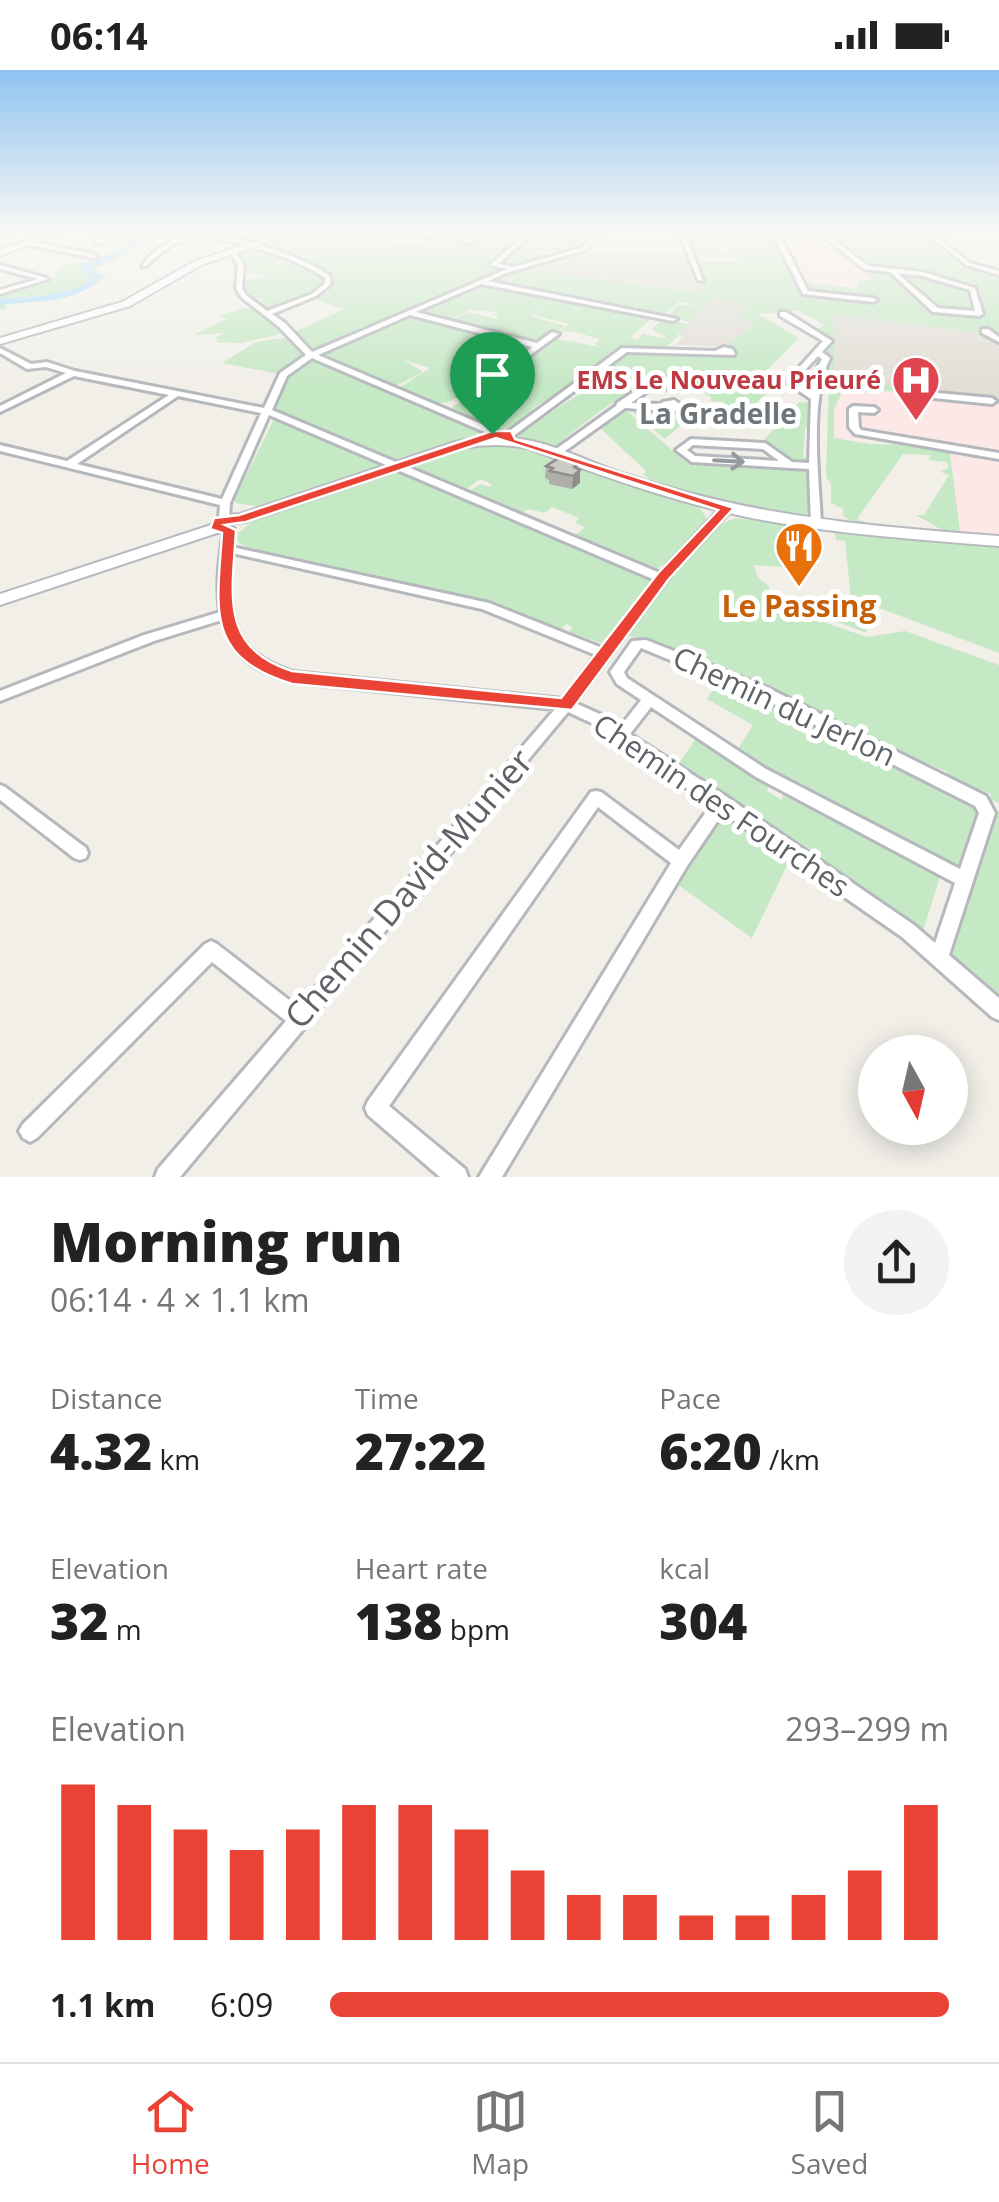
<!DOCTYPE html>
<html lang="en">
<head>
<meta charset="utf-8">
<style>
  :root { --surface:#fff; --page:#f2f2f2; --text:#222; --muted:#767676; --line:#e0e0e0; --accent:#ea4335 }
  body { margin:0; font-family:"Open Sans",sans-serif; background:var(--page); color:var(--text); height:100vh; display:flex; flex-direction:column; font-size:38px; white-space:nowrap }
  * { box-sizing:border-box; margin:0 }
  p { font-size:32px; color:var(--muted) }
  .icon { flex:none; width:55px; height:55px; fill:none; stroke:currentColor; stroke-width:2; stroke-linecap:round; stroke-linejoin:round }
  .map { position:relative; height:1107px; overflow:hidden }
  .details { display:flex; flex-direction:column; background:var(--surface); flex:1 }
  .details>* { flex:none }
  .needle { width:65px; rotate:172deg }
  .fabs { position:absolute; left:858px; top:965px; display:grid; gap:20px }
  .fabs a { display:grid; place-items:center; width:110px; height:110px; border-radius:50%; background:var(--surface); box-shadow:0 5px 25px #0003; font-size:50px }
  .pin { position:absolute; display:grid; place-items:center; width:85px; height:85px; color:#fff; margin:-102px -42px; border-radius:50% 50% 50% 0; rotate:-45deg; box-shadow:0 0 10px #0007 }
  .pin .icon { rotate:45deg }
  .round { display:grid; place-items:center; flex:none; width:105px; height:105px; border-radius:52px; background:var(--page) }
  .summary { display:flex; align-items:center; justify-content:space-between; height:170px; padding:0 50px }
  h1 { font-size:55px; font-weight:800; line-height:75px }
  .stats { display:grid; grid-template-columns:repeat(3,1fr); gap:15px; height:170px; padding:10px 50px }
  .stats div { display:grid; align-content:center }
  .stats b { font-size:50px; font-weight:800 }
  .stats small { font-size:28px; font-weight:400 }
  .stats p { font-size:28px }
  .chart { height:280px; padding:20px 50px }
  .chart p { display:flex; justify-content:space-between }
  .chart svg { width:100%; height:180px; margin-top:10px; stroke:var(--accent); stroke-width:6 }
  ul { padding:0 50px; list-style:none; font-size:32px }
  li { display:grid; grid-template-columns:160px 120px 1fr; align-items:center; height:75px }
  li i { height:25px; border-radius:12px; background:var(--accent) }
  .status { display:flex; justify-content:space-between; align-items:center; height:70px; padding:0 50px; background:var(--surface); direction:ltr }
  .status svg { height:28px; fill:currentColor }
  .tabs { display:flex; justify-content:space-around; align-items:center; height:140px; border-top:2px solid var(--line); background:var(--surface); font-size:28px; color:var(--muted) }
  .tabs a { display:grid; justify-items:center; gap:5px }
  .tabs .current { color:var(--accent) }
  .map>svg:first-child { display:block }
  .education { fill:#e1ded6 }
  .medical { fill:#fce8e6 }
  .green { fill:#c5e8c5 }
  .lines { fill:none; stroke-linecap:round; stroke-linejoin:round }
  .river { fill:#aadaff; fill-rule:evenodd }
  .street-casing { stroke:#b5b8bc; stroke-width:6 }
  .secondary-casing { stroke:#b6babf; stroke-width:4 }
  .street { fill:#fff; fill-rule:evenodd }
  .secondary { fill:#fff; fill-rule:evenodd }
  .wall { fill:#afaea9 }
  .shaded-wall { fill:#8f8d8a }
  .building { fill:#cccac5; stroke:#8f8d8a; stroke-width:2.5 }
  .oneway { stroke:#979a9d }
  .route { fill:#ea4335; stroke:#fff; stroke-width:2.5; fill-rule:evenodd }
  .labels { text-anchor:middle; stroke-width:10; stroke-linejoin:round; paint-order:stroke }
  .far-health-label { font-size:25px; font-weight:bold; fill:#be3a42; stroke:#fff; text-anchor:end }
  .far-neighbourhood-label { font-size:28px; font-weight:bold; fill:#70757a; stroke:#fff }
  .food-label { font-size:30px; font-weight:bold; fill:#c56008; stroke:#fff }
  .street-label { font-size:30px; fill:#5f6368; stroke:#fff }
  .near-street-label { font-size:35px; fill:#5f6368; stroke:#fff }
</style>
</head>
<body>
<div class="status"><b>06:14</b><svg viewBox="0 0 49 12"><path d="M0 12V9h3v3zM5 12V6h3v6zM10 12V3h3v9zM15 12V0h3v12zM26 1h20v11H26zM47 4h2v5h-2z"/></svg></div>
<div class="map">
<svg width="999" height="1107" viewBox="0 0 999 1107">
  <rect width="100%" height="100%" fill="#f1efe8"/>
  <!-- education -->
  <g class="education">
    <polygon points="686,181 701,215 698,222 520,199 579,182"/>
    <polygon points="712,229 739,232 749,238 739,246 754,254 726,277 676,275 682,267 679,265"/>
    <polygon points="832,244 980,263 999,273 999,335 949,324 833,310"/>
  </g>
  <!-- medical -->
  <g class="medical">
    <polygon points="795,162 816,162 875,210 856,212 856,217 802,209 785,176 805,176"/>
    <polygon points="833,310 949,324 999,335 999,465 960,462 949,376 834,368"/>
  </g>
  <!-- green -->
  <g class="green">
    <path d="M144 162H175L149 166 117 189 94 199 106 208C78 227 40 230 6 234V239L0 240V223L34 217 60 204 51 202 64 197 59 195 89 192 115 182Z"/>
    <path d="M303 162H403L389 172 455 178 485 162H529L512 173 515 175 500 188 492 189 497 191 492 195 495 196 533 162H597C578 186 559 182 531 180L530 183 555 185 500 202 369 258 353 252 367 259 314 280 294 262 345 239 312 228 327 219 332 209 323 199 259 177 258 174Z"/>
    <path d="M684 162 731 165 737 180 721 178 716 182 740 183 734 162H763L767 167H775L800 223 807 224 803 212 856 218 859 210H874L853 193C866 199 879 200 891 206 928 223 926 254 983 245L980 223 928 204 866 196 825 162H882L871 164 882 173V167H888L886 162H926L967 195 999 204V265L833 244 834 310H865L931 325 899 321 842 322 834 339V368L870 374 949 376 960 462 942 460 916 445H924L949 405 941 402 949 397 947 392 929 390 931 385 903 384 857 449 875 456 859 455 843 446V439L831 433V414L826 407 829 310 824 296 830 288 822 282 831 273 816 260 825 255 799 241 758 244 799 268 755 312 768 314 782 324 767 323 752 337H744L748 341 738 351 688 349 665 369 632 342 686 344 697 334 711 342 725 332 710 331 712 328 691 312 667 309 669 307 665 304C631 317 596 344 566 367L567 371 557 380 516 365 606 307H594L630 282 731 286 737 281 726 277 754 254 738 246 749 238 739 232 712 229 690 252 668 247 677 235H696L678 232 663 247 633 241 643 230 630 240 488 211 520 199 698 222 703 211 695 191H745L733 187 694 188Z"/>
    <polygon points="252,178 286,189 275,193 300,194 325,206 326,213 302,229 288,230 290,234 268,239 258,234 265,228 253,230 244,219 242,210 265,208 264,204 244,204 251,199 245,198 238,182"/>
    <polygon points="898,204 921,205 970,219 977,243 937,239"/>
    <path d="M483 215 654 247 630 267 637 270 643 264 669 269 652 259 662 249 689 254 665 279C620 278 622 275 582 303L581 312 576 311 532 339 536 342 504 360 453 341 452 337 470 325 491 330 497 326 460 315 465 323C437 342 427 330 398 319L430 298 404 290 423 302 394 317 319 284 408 246 501 268 482 283 504 269 534 277 518 288 521 291 552 268 600 277 595 274 600 269C585 266 575 259 559 262L569 254 534 245 550 231 531 246 565 256 538 274 449 252 468 242 497 249 499 247 494 246 497 242 469 240 447 252 418 243Z"/>
    <polygon points="245,238 259,240 286,263 240,273 216,272 219,270 214,268 225,263 194,265 226,249 219,246"/>
    <polygon points="290,267 306,286 280,304 222,293 256,272"/>
    <polygon points="306,290 314,290 483,360 483,363 389,391 274,341 283,311"/>
    <polygon points="799,332 810,333 812,358 805,358 803,387 811,389 806,393 789,392 791,389 764,370"/>
    <polygon points="617,342 628,342 687,393 805,399 809,402 809,443 802,447 749,438 652,412 643,404 646,401 598,356"/>
    <polygon points="274,349 380,394 379,397 261,437 236,433 234,430"/>
    <polygon points="477,374 518,376 699,437 708,450 673,489 652,501 573,467 585,457 575,453 579,448 552,437 545,443 528,439 519,445 467,423 480,414 489,417 492,414 480,409 463,422 410,399 411,396"/>
    <polygon points="391,402 401,403 648,507 652,513 601,573 569,562 573,557 566,554 561,560 483,531 250,480 238,472 238,463 258,448"/>
    <path d="M737 448 803 458 806 462 802 498 753 495 759 509 769 516 770 525 807 529 800 544 867 567 905 561 999 595V733L990 729 991 724 980 719 978 723 947 707 948 702 931 695 929 699 843 658 846 653 839 649 837 653 685 584 627 565 652 534 648 532C669 507 706 455 737 448Z"/>
    <polygon points="835,462 999,476 999,583 866,533 867,563 830,549 837,549 837,543 853,544 845,471 836,470"/>
    <polygon points="720,608 976,732 980,739 961,797 788,713 736,682 753,655 707,629"/>
    <polygon points="697,667 770,714 767,721 781,730 785,723 941,804 922,864 678,695"/>
    <polygon points="999,741 999,929 952,887 991,755"/>
    <polygon points="732,747 790,789 752,868 677,814 715,749"/>
  </g>
  <g class="lines">
    <!-- river -->
    <path class="river" d="M143 162H155L143 167 127 184 90 198 104 205C78 235 36 230 0 235V229C30 225 71 230 93 206L82 201 83 194 121 180 137 163Z"/>
    <!-- street casing -->
    <g class="street-casing">
      <g id="street">
        <polygon points="6,162 14,162 0,167 0,163"/>
        <polygon points="113,162 120,162 99,174 94,173"/>
        <polygon points="404,162 453,165 476,171 473,173 452,169 406,165"/>
        <path d="M528 162H534L498 194 514 197 581 178 599 162H605L585 180 506 203 488 211 677 249 673 251 481 214 416 242 537 273 552 262 559 264 522 291 518 289 532 277 410 245 318 285 498 361V365H492L312 288 287 306 272 340 660 503 723 436H731V440L672 503 575 633 604 646 620 657 641 630 617 614 610 602 632 571 646 570 768 618 986 726 995 743 949 885 999 928V950L992 947 902 867 723 743 687 796 502 1107H479L671 793 598 737 389 1036 465 1099 468 1107H440L368 1045 365 1038 368 1031 591 722 596 721 601 722 679 780 711 735 594 654 568 642 180 1107H155L158 1099 286 951 212 892 37 1068 30 1072 23 1068 19 1061 23 1054 205 874 211 871 217 874 298 937 555 639 292 612C253 600 236 590 222 550L154 571 0 631V621L144 565 220 542C216 514 220 487 224 459L229 456 234 459 232 477 489 533 602 578 655 510 269 345 230 433 229 449 224 452 219 449 220 435 0 381V375L67 391 169 325 74 306 0 342V336L66 303 46 297 27 299 0 283V278L31 294 47 292 75 301 264 338 280 303 306 285 279 257 241 227 236 218 238 195 229 181 234 180 244 195 242 218 246 225 267 241 312 224 325 213V208C297 188 219 162 186 169 171 173 157 186 146 196H142C149 184 169 169 186 166 223 159 300 184 330 206L331 214 316 226 272 244 285 253 312 282 507 199 490 195ZM178 326 261 343 222 429 77 394ZM232 483 482 539 596 585 563 629 293 602C229 582 228 543 232 483ZM641 578 758 626 975 736 979 743 960 799 766 699 627 608 624 602ZM651 637 756 707 955 813 935 873 914 855 727 727 630 664Z"/>
        <polygon points="679,162 685,162 703,211 698,210"/>
        <polygon points="772,162 778,162 808,221 873,228 877,230 873,232 803,224"/>
        <path d="M818 162H824L868 196 923 202 975 218 983 244 979 246 933 242 890 202 864 199ZM897 203 922 206 970 220 975 241 938 238Z"/>
        <polygon points="926,162 932,162 970,193 999,201 999,205 966,195"/>
        <polygon points="27,171 94,184 97,186 94,188 25,174"/>
        <polygon points="0,195 47,208 48,209 0,224 0,220 38,209 0,199"/>
        <path d="M780 242H786L832 271 822 282 830 288C809 331 819 406 821 454L816 457 811 454 809 399 692 392 676 380 691 369 765 373 792 392 809 393 811 329 786 312 823 271 780 246ZM818 286 822 289 816 300 812 322 795 311ZM693 375 763 379 779 391 695 386 687 380Z"/>
        <polygon points="982,259 988,259 999,267 999,272 982,263"/>
        <polygon points="724,277 732,279 735,283 734,285 627,282 512,367 509,368 504,365 622,278 715,281"/>
        <polygon points="660,304 668,310 666,318 659,320 652,318 631,333 661,334 663,332 674,330 685,338 685,342 625,338 558,386 552,386 552,382 616,336 617,333 649,312 653,306"/>
        <polygon points="927,322 992,328 996,331 992,334 924,327 924,323"/>
        <polygon points="853,336 874,337 878,340 874,343 858,342 859,357 861,360 999,383 999,389 855,364 849,357 849,339"/>
        <polygon points="0,715 5,717 86,778 88,783 86,788 80,790 74,788 0,730"/>
      </g>
    </g>
    <!-- secondary casing -->
    <g class="secondary-casing">
      <g id="secondary">
        <polygon points="52,162 63,162 0,186 0,180"/>
        <polygon points="285,162 296,162 201,195 130,236 0,274 0,268 122,232 195,191"/>
        <path d="M496 359 502 363 499 369C532 363 584 390 616 401 747 446 863 456 999 466V476C915 469 830 464 747 447 671 431 599 405 527 378 505 374 485 374 463 378L246 452 228 454 226 456 234 460 231 463H217L0 535V524L211 455 219 446 240 444 455 372 485 366Z"/>
      </g>
    </g>
    <!-- street -->
    <use href="#street" class="street"/>
    <!-- secondary -->
    <use href="#secondary" class="secondary"/>
  </g>
  <!-- wall -->
  <polygon class="wall" points="578,392 580,413 572,419 549,414 549,410 545,408 546,396"/>
  <!-- shaded-wall -->
  <polygon class="shaded-wall" points="578,392 577,402 580,400 580,413 572,419 574,397"/>
  <!-- building -->
  <polygon class="building" points="562,386 578,392 574,397 580,400 573,406 550,401 553,398 546,396"/>
  <!-- one-way arrows -->
  <defs><path id="oneway-shaft" d="M-6 0H5M1.5-3L5.5 0L1.5 3" fill="none" stroke-width="1.6" stroke-linecap="round" stroke-linejoin="round" transform="scale(2.5)"/></defs>
  <use class="oneway" href="#oneway-shaft" transform="translate(729 391) rotate(3)"/>
  <!-- sky -->
  <linearGradient id="sky" x2="0" y2="1"><stop stop-color="#8fc3f1"/><stop offset="0.51" stop-color="#f9f8f5"/><stop offset="1" stop-color="#f9f8f5" stop-opacity="0"/></linearGradient>
  <rect width="999" height="317" fill="url(#sky)"/>
  <!-- route -->
  <path class="route" d="M492 361H511L515 369 734 438 669 509 572 640 292 614C204 587 217 539 222 463L210 459 214 448 239 445ZM496 368 718 440 658 503 561 628 292 601C218 578 233 522 236 460L225 455 246 452Z"/>
  <!-- icons -->
  <defs>
    <g id="hospital-pin" transform="scale(2.5)"><path d="M0 17L-7.5 6A9.5 9.5 0 1 1 7.5 6Z" fill="#e0444e" stroke="#fff"/><path d="M-5-5h3v3.5h4V-5h3V5h-3V1.5h-4V5h-3Z" fill="#fff"/></g>
    <g id="restaurant-pin" transform="scale(2.5)"><path d="M0 17L-7.5 6A9.5 9.5 0 1 1 7.5 6Z" fill="#e8710a" stroke="#fff"/><path d="M-5-6h1v4h1v-4h1v4h1v-4h1v5L-1.5 .5V6h-2V.5L-5-1ZM5-6V6H3V1.5H1.5Q1.5-4 5-6Z" fill="#fff"/></g>
  </defs>
  <g fill-rule="evenodd">
    <use href="#hospital-pin" x="916" y="310"/>
    <use href="#restaurant-pin" x="799" y="476"/>
  </g>
  <g class="labels">
    <!-- far-health labels -->
    <g class="far-health-label">
      <text x="881" y="319">EMS Le Nouveau Prieuré</text>
    </g>
    <!-- far-neighbourhood labels -->
    <g class="far-neighbourhood-label">
      <text x="718" y="354">La Gradelle</text>
    </g>
    <!-- food labels -->
    <g class="food-label">
      <text x="799" y="547">Le Passing</text>
    </g>
    <!-- street labels -->
    <g class="street-label">
      <text transform="translate(784 637) rotate(25)" y="10">Chemin du Jerlon</text>
      <text transform="translate(721 736) rotate(34)" y="10">Chemin des Fourches</text>
    </g>
    <!-- near-street labels -->
    <g class="near-street-label">
      <text transform="translate(409 819) rotate(-49)" y="12">Chemin David-Munier</text>
    </g>
  </g>
</svg>
<div class="fabs">
<a><svg class="needle" viewBox="-14 -14 28 28"><path d="M0-13l5 13h-10z" fill="#e53935"/><path d="M0 13l5-13h-10z" fill="#767676"/></svg></a>
</div>
<div class="pin" style="left:492px;top:364px;background:#1e9e55"><svg class="icon" aria-label="arrive" viewBox="0 0 24 24"><path d="M6 21V4h12l-3 4 3 4H6"/></svg></div>
</div>
<section class="details">
<div class="summary"><div><h1>Morning run</h1><p>06:14 · 4 × 1.1 km</p></div><a class="round"><svg class="icon" aria-label="share" viewBox="0 0 24 24"><path d="M12 15V3M7 8l5-5 5 5M5 13v7h14v-7"/></svg></a></div>
<div class="stats">
<div><p>Distance</p><b>4.32<small> km</small></b></div>
<div><p>Time</p><b>27:22</b></div>
<div><p>Pace</p><b>6:20<small> /km</small></b></div>
</div>
<div class="stats">
<div><p>Elevation</p><b>32<small> m</small></b></div>
<div><p>Heart rate</p><b>138<small> bpm</small></b></div>
<div><p>kcal</p><b>304</b></div>
</div>
<div class="chart"><p><span>Elevation</span>293–299 m</p>
<svg viewBox="0 0 160 44" preserveAspectRatio="none"><path d="M5 44V6M15 44V11M25 44V17M35 44V22M45 44V17M55 44V11M65 44V11M75 44V17M85 44V27M95 44V33M105 44V33M115 44V38M125 44V38M135 44V33M145 44V27M155 44V11"/></svg>
</div>
<ul>
<li><b>1.1 km</b>6:09<i style="width:100%"></i></li>
</ul>
</section>
<nav class="tabs">
<a class="current"><svg class="icon" aria-label="home" viewBox="0 0 24 24"><path d="M3 11l9-7 9 7M6 9v11h12V9"/></svg>Home</a>
<a><svg class="icon" aria-label="map" viewBox="0 0 24 24"><path d="M3 6l6-2 6 2 6-2v14l-6 2-6-2-6 2zM9 4v14M15 6v14"/></svg>Map</a>
<a><svg class="icon" aria-label="saved" viewBox="0 0 24 24"><path d="M7 4h10v16l-5-4-5 4z"/></svg>Saved</a>
</nav>
</body>
</html>
